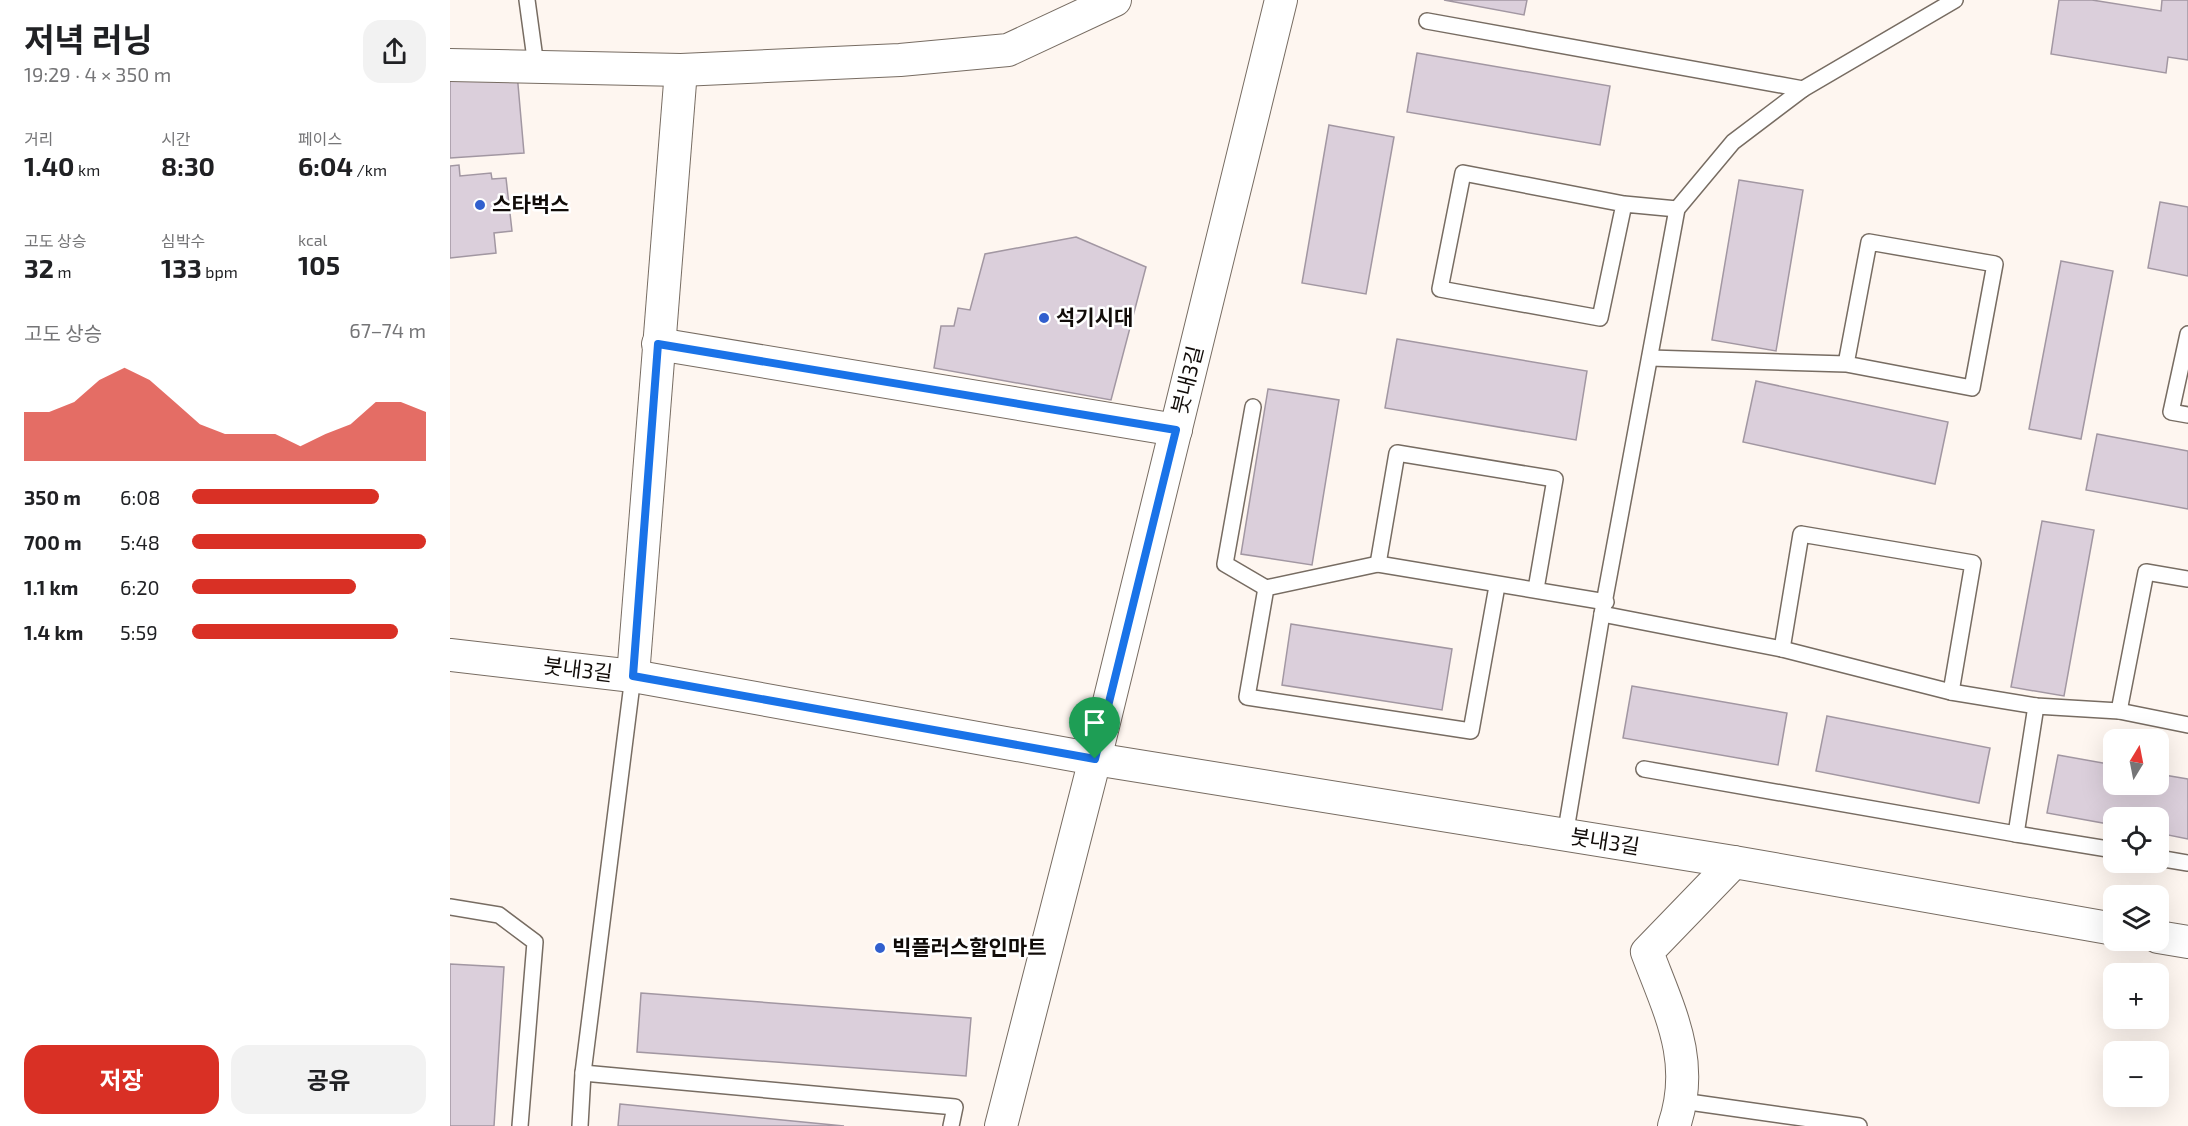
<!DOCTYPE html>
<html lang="ko">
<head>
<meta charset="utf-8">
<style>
  :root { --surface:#fff; --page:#f2f2f2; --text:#202124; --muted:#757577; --accent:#d93025 }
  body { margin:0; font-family:"Exo 2","Noto Sans KR",sans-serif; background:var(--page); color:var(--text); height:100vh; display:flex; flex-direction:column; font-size:22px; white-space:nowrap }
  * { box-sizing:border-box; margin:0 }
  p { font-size:20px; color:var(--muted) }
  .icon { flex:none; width:33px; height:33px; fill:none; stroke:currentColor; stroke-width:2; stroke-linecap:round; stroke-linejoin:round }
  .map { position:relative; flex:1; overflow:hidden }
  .drawer { display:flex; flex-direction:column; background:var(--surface); width:450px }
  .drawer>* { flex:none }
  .needle { width:39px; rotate:10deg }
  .tools { position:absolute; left:1653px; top:729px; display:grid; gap:12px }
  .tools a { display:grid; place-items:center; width:66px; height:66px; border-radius:12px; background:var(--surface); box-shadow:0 6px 24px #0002; font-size:30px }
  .pin { position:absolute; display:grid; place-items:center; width:51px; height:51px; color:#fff; margin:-62px -26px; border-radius:50% 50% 50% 0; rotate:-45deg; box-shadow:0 0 6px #0007 }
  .pin .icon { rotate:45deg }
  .round { display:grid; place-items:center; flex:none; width:63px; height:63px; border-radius:18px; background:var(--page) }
  .summary { display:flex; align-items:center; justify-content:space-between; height:102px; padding:0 24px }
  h1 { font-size:33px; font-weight:700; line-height:45px }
  .figures { display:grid; grid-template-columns:repeat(3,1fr); gap:9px; height:102px; padding:6px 24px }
  .figures div { display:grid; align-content:center }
  .figures b { font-size:26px; font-weight:700 }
  .figures small { font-size:16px; font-weight:400 }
  .figures p { font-size:16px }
  .chart { height:168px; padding:12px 24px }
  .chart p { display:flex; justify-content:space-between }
  .chart svg { width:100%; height:108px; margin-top:6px; fill:var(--accent); opacity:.7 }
  .action { display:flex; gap:12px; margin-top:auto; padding:12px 24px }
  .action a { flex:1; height:69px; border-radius:18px; background:var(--accent); color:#fff; font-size:24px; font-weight:700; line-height:69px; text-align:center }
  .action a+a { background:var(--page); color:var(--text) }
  ul { padding:0 24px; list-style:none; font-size:20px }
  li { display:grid; grid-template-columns:96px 72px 1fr; align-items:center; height:45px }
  li i { height:15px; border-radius:8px; background:var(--accent) }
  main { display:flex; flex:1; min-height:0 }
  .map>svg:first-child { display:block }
  .building { fill:#dbcfdb; stroke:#a297a2; stroke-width:1.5 }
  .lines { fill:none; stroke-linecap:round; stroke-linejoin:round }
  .service-casing { stroke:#776c62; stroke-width:18 }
  .minor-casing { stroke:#776c62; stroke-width:34 }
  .service { stroke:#fff; stroke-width:15 }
  .minor { stroke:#fff; stroke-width:32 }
  .route-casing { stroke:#fff; stroke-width:12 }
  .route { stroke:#1a73e8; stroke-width:8 }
  .poi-dot { fill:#315fce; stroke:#fff; stroke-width:2 }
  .labels { text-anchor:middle; stroke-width:5; stroke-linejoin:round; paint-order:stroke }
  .poi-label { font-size:21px; font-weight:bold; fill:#110c09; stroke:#fff; text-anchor:start }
  .street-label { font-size:21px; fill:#110c09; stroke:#fff }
</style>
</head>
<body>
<main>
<section class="drawer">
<div class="summary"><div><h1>저녁 러닝</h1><p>19:29 · 4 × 350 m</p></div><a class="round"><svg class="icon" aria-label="share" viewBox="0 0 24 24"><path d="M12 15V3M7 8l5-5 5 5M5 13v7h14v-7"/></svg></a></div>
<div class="figures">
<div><p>거리</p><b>1.40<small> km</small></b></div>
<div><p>시간</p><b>8:30</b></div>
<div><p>페이스</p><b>6:04<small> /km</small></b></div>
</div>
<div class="figures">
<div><p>고도 상승</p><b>32<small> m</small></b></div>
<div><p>심박수</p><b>133<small> bpm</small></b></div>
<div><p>kcal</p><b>105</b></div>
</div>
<div class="chart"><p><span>고도 상승</span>67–74 m</p>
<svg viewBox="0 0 160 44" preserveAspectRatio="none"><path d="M0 44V24L10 24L20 20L30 11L40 6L50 11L60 20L70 29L80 33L90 33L100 33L110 38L120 33L130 29L140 20L150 20L160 24V44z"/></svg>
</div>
<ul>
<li><b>350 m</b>6:08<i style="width:80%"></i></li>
<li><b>700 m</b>5:48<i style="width:100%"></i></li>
<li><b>1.1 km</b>6:20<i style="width:70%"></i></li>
<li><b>1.4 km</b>5:59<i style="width:88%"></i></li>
</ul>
<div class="action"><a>저장</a><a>공유</a></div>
</section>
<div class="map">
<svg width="1738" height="1126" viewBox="0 0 1738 1126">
  <rect width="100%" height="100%" fill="#fef6f0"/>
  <!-- building -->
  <g class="building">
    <polygon points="994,0 1077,0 1074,15"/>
    <polygon points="1609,0 1642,0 1711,11 1712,0 1738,0 1738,60 1718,57 1716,73 1601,54"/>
    <polygon points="967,53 1160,86 1150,145 957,112"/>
    <polygon points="67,73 74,153 0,158 0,76"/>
    <polygon points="879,125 944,137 916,294 852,283"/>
    <polygon points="9,165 10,176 41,173 42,179 56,178 62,231 44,233 46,253 0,258 0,166"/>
    <polygon points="1289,180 1353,190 1326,351 1262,340"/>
    <polygon points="1710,202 1738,207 1738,276 1698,268"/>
    <polygon points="626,237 696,267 661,400 484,368 491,326 504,326 508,308 520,310 535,254"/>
    <polygon points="1611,261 1663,271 1631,439 1579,429"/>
    <polygon points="947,339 1137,371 1126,440 935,408"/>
    <polygon points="1306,381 1498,422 1485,484 1293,442"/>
    <polygon points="818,389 889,400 862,565 791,554"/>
    <polygon points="1647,434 1738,451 1738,509 1636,490"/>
    <polygon points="1592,521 1644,530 1614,696 1561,687"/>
    <polygon points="841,624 1002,649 992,710 832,685"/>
    <polygon points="1182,686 1337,713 1328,765 1173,738"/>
    <polygon points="1377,716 1540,748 1529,803 1366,771"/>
    <polygon points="1608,755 1664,765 1664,784 1708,784 1708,774 1738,779 1738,839 1708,833 1708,818 1664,818 1664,825 1597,813"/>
    <polygon points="0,964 54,967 44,1126 0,1126"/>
    <polygon points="191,993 521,1018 516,1076 187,1052"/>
    <polygon points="170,1104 394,1126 168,1126"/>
  </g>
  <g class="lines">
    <!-- service casing -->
    <g class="service-casing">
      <g id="service">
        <polyline points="77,0 86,66"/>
        <polyline points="977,21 1353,89"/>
        <polyline points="1174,204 1150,318 990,289 1013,173 1174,204 1227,209"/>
        <polyline points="1738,334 1721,412 1738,415"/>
        <polyline points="1200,358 1396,364 1522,388 1545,264 1419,242 1396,364"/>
        <polyline points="803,407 775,564 816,588"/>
        <polyline points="928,564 816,588 797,697 1021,731 1047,586"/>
        <polyline points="1086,589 1105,479 947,453 928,564 1156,602"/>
        <polyline points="1152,614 1332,649 1501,692 1586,706 1669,711 1738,725"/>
        <polyline points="1332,649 1351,534 1523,563 1501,692"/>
        <polyline points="1669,711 1696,572 1738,579"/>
        <polyline points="1194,769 1566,834 1586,706"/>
        <polyline points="1566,834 1664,850"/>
        <polyline points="1115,836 1152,614 1227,209 1283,142 1353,89 1505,0"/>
        <polyline points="1708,858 1738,863"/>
        <polyline points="0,907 49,915 85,942 70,1126"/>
        <polyline points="133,1073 505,1107 501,1126"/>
        <polyline points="1232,1101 1409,1126"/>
        <polyline points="130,1126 133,1073 183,676"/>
      </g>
    </g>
    <!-- minor casing -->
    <g class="minor-casing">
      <g id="minor">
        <polyline points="0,65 231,70 450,60 558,50 665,0"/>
        <polyline points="208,344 726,430"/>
        <polyline points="0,655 183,676 645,759 1284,862 1664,929"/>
        <polyline points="183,676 231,70"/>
        <polyline points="1708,937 1738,942"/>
        <polyline points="551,1126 645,759 831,0"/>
        <path d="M1224 1126C1246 1061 1220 1013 1197 952L1284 862"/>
      </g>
    </g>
    <!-- service -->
    <use href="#service" class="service"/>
    <!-- minor -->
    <use href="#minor" class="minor"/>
  </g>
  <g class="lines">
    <!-- route casing -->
    <g class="route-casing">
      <polygon id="route" points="208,344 726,430 645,759 183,676"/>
    </g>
    <!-- route -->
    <use href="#route" class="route"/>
  </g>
  <!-- markers -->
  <g class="poi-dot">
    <circle cx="30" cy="205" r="6"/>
    <circle cx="594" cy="318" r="6"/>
    <circle cx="430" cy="948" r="6"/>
  </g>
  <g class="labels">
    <!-- poi labels -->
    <g class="poi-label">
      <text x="42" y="212">스타벅스</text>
      <text x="606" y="325">석기시대</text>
      <text x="442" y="955">빅플러스할인마트</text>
    </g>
    <!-- street labels -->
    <g class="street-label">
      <text transform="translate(738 380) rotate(-76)" y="7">붓내3길</text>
      <text transform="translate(128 670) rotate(7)" y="7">붓내3길</text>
      <text transform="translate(1155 842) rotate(9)" y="7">붓내3길</text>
    </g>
  </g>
</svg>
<div class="tools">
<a><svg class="needle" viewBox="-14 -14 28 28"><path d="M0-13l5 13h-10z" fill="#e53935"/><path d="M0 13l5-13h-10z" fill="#757577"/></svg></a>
<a><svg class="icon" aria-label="locate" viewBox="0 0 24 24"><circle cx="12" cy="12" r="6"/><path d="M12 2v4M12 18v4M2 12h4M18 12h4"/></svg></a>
<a><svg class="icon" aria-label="layers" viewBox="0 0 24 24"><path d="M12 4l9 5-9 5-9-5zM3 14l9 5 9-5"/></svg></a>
<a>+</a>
<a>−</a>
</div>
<div class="pin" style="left:645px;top:759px;background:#1e9e55"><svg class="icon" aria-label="arrive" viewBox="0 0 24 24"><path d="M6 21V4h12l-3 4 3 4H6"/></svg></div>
</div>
</main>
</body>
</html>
